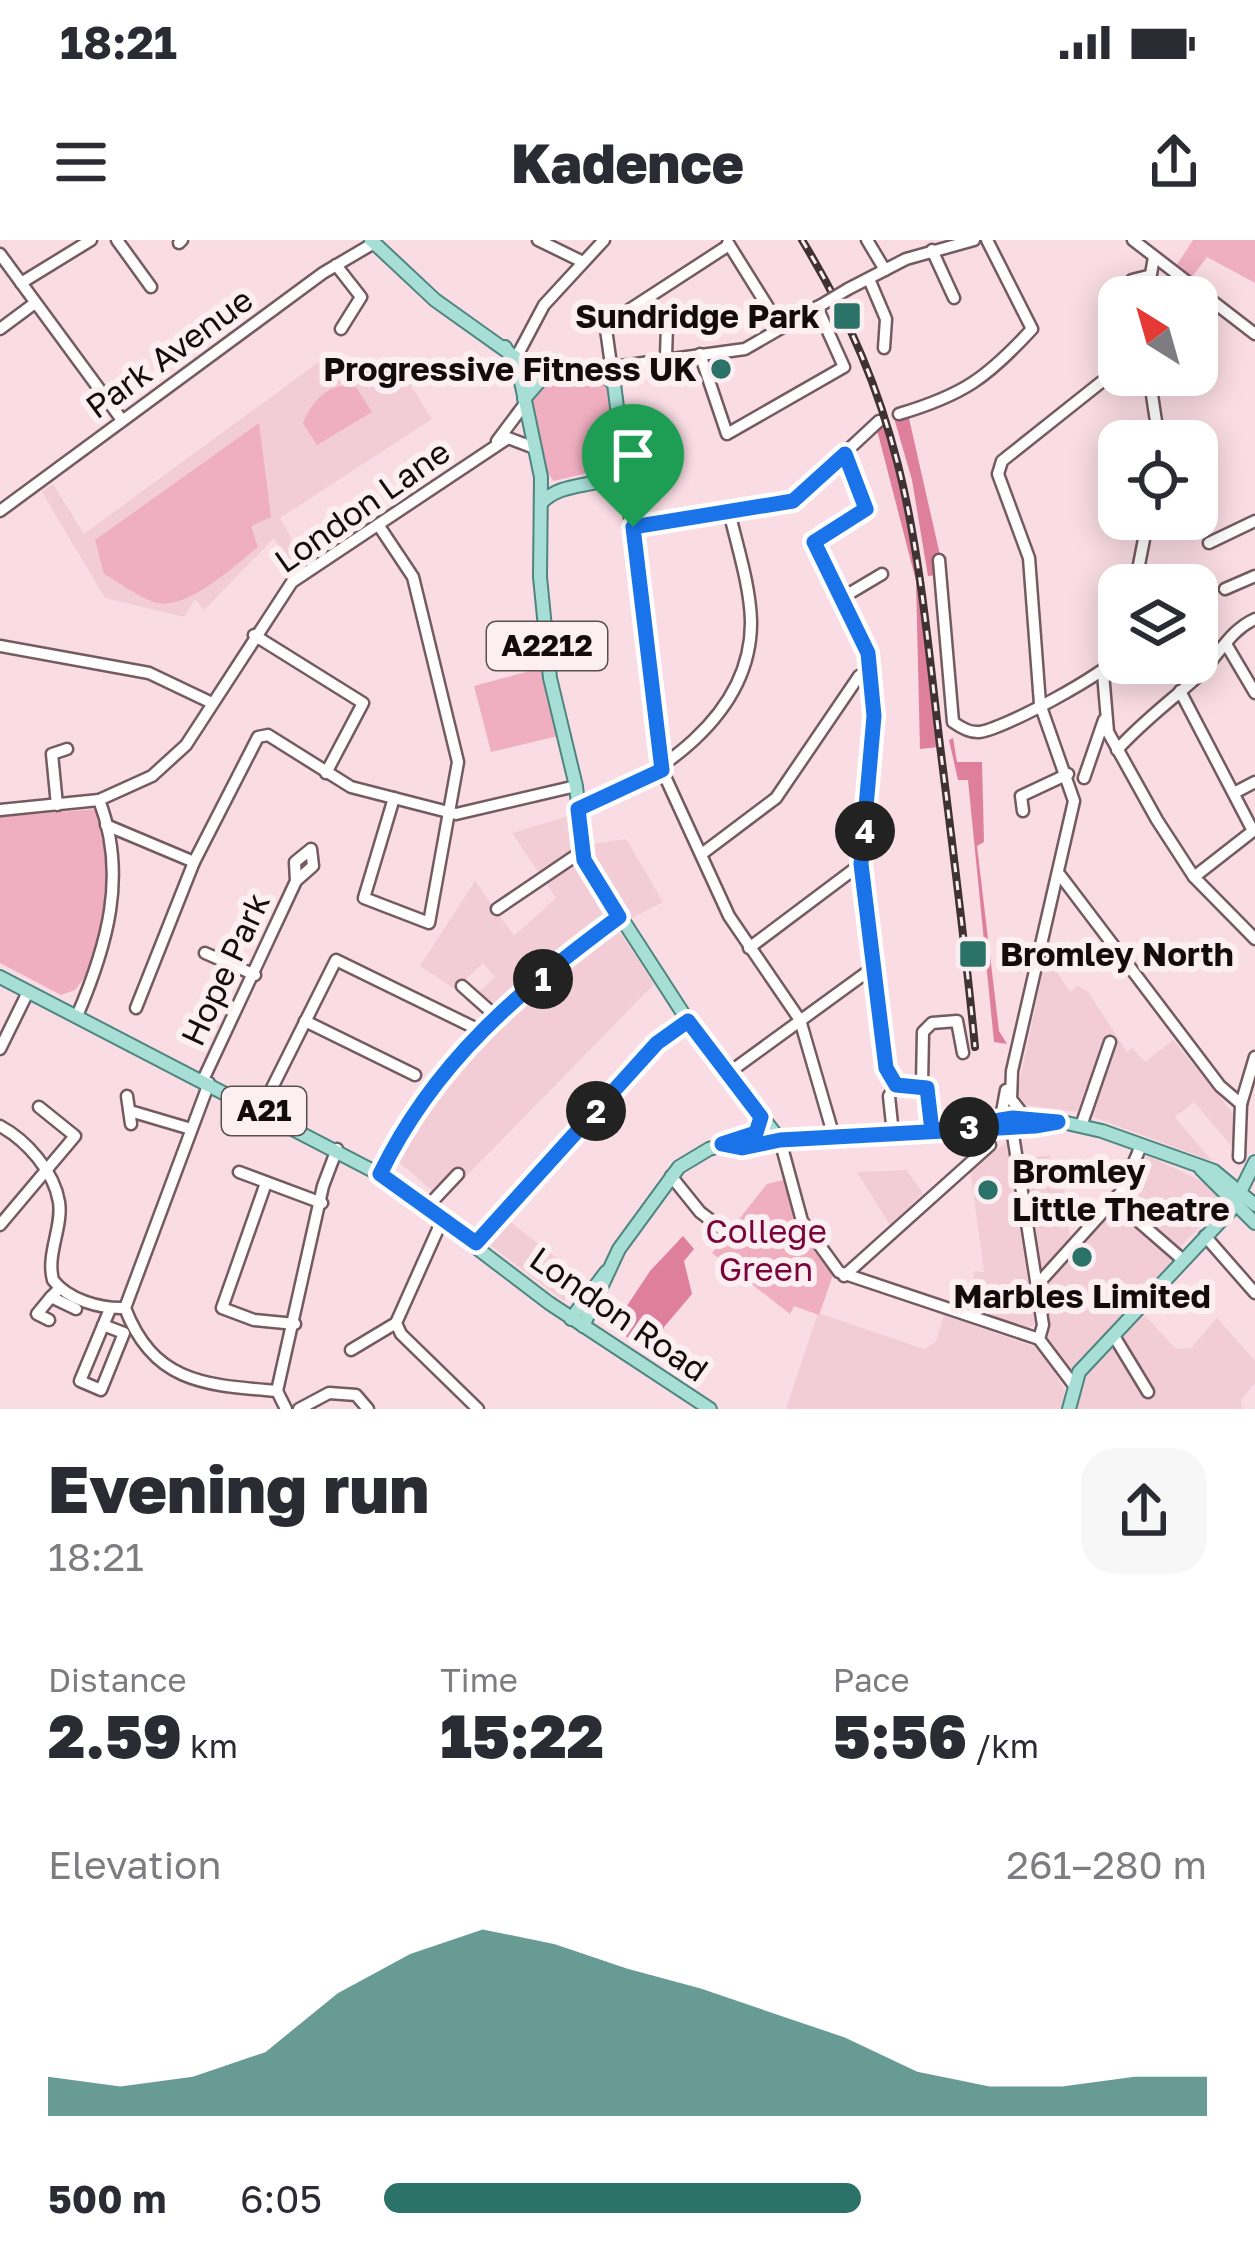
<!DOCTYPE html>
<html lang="en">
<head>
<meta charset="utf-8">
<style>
  :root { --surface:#fff; --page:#f7f7f7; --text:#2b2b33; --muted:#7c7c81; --accent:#2b7269 }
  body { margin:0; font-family:"Golos Text",sans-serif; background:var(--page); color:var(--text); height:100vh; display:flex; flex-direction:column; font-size:45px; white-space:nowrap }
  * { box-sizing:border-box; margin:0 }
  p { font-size:39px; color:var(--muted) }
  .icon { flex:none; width:66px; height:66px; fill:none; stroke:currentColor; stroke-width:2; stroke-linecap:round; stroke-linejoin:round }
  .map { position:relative; height:1169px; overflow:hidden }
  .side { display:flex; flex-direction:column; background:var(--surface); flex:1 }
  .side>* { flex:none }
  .needle { width:78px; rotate:323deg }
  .tools { position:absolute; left:1098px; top:36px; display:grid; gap:24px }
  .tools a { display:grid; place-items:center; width:120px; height:120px; border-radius:24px; background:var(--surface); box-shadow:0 6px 30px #0003; font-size:60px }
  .pin { position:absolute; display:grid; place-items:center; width:102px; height:102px; color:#fff; margin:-123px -51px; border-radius:50% 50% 50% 0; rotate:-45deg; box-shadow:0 0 12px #0007 }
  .pin .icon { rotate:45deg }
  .km { position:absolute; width:60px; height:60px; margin:-30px; border-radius:50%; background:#222; color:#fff; font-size:33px; line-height:60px; text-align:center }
  .round { display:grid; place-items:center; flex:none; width:126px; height:126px; border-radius:36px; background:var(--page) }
  .head { display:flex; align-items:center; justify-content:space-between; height:204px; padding:0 48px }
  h1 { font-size:66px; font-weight:800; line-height:90px }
  .stats { display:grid; grid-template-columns:repeat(3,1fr); gap:18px; height:204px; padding:12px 48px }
  .stats div { display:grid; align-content:center }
  .stats b { font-size:60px; font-weight:800 }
  .stats small { font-size:33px; font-weight:400 }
  .stats p { font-size:33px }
  .chart { height:336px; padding:24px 48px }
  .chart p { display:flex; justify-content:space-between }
  .chart svg { width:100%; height:216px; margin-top:12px; fill:var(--accent); opacity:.7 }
  ul { padding:0 48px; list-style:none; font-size:39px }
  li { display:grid; grid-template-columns:192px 144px 1fr; align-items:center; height:90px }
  li i { height:30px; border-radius:15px; background:var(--accent) }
  .status { display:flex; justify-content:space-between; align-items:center; height:84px; padding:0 60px; background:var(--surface); direction:ltr }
  .status svg { height:33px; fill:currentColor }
  header { display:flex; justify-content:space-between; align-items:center; height:156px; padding:0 48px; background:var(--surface); font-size:54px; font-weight:800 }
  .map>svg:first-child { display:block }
  .built { fill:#f2cdd6 }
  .green { fill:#f0afc1 }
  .forest { fill:#de809c }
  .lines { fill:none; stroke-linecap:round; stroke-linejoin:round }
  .minor-casing { stroke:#745a61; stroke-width:15 }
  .major-casing { stroke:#4e867f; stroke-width:16 }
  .minor { stroke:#fff; stroke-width:10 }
  .major { stroke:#a7dfd7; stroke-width:12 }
  .rail-casing { stroke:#3f3235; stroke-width:8 }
  .rail { stroke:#fbeff2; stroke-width:3; stroke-dasharray:9; stroke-linecap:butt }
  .minor-bridge-casing { stroke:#745a61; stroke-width:15; stroke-linecap:butt }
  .minor-bridge { stroke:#fff; stroke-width:10 }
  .route-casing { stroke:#fff; stroke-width:24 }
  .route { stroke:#1a73e8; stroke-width:15 }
  .poi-dot { fill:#2b7269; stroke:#fbeff2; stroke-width:4.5 }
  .labels { text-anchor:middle; stroke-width:12; stroke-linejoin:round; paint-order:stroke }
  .shield { fill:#fbeff2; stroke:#594f52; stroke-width:3 }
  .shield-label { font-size:30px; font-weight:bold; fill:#140b0d }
  .poi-label { font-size:33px; font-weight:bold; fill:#140b0d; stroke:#fbeff2; text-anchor:end }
  .street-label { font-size:33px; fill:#140b0d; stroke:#fbeff2 }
  .park-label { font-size:33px; fill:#7a033c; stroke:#fbeff2 }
</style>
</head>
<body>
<div class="status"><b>18:21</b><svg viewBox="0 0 49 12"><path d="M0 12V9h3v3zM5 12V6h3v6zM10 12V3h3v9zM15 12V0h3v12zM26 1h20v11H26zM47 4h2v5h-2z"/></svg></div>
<header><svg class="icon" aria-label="menu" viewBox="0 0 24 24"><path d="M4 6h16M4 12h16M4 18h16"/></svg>Kadence<svg class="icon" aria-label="share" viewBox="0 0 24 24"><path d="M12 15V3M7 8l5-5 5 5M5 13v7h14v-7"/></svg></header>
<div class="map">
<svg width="1255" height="1169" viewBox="0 0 1255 1169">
  <rect width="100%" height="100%" fill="#fadce4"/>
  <!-- built -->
  <g class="built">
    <polygon points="331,113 371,133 379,146 410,144 432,179 280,278 306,325 296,332 274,298 204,370 195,359 184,377 105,358 42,252 53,244 84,294"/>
    <polygon points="579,573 582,612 615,672 500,769 478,753 495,737 483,723 455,749 420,726 475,641 514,696 556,658 512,593"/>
    <polygon points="626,599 663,662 626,681 591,625 587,605"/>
    <polygon points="619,691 654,744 443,960 398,921 427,865 482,801 605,697"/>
    <polygon points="1046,716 1070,752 1078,746 1088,752 1127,812 1132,808 1145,822 1173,800 1237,878 1235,910 1194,862 1175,877 1212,921 1091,876 1112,804 1106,797 1077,872 1020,864 1016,859"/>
    <polygon points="1006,903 1035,1084 1028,1088 963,1069 975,1031 984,1032 970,928"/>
    <polygon points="1051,915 1047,924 1067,955 1062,962 1071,1000 1041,1033 1022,919"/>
    <polygon points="1151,917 1205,943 1224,961 1178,1009 1119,961 1142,918"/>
    <polygon points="906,930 923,953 890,985 857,932"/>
    <polygon points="1113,965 1175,1022 1072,1132 1045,1100 1040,1044"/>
    <polygon points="505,978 582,1038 564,1061 486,1002"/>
    <polygon points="818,1073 924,1109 936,1102 944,1075 1041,1109 1065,1150 1061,1169 786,1169"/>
    <polygon points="1143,1074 1176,1109 1191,1108 1217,1078 1255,1121 1255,1143 1241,1160 1242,1169 1075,1169 1079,1139"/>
  </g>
  <!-- green -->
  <g class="green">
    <polygon points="1193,0 1255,0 1255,43 1207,17 1192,37 1176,26"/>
    <path d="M595 135 605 137 611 148 617 226 554 241C540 227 520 166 538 149 550 138 579 138 595 135Z"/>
    <path d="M354 144 372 172 317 205 303 183C313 159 327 145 354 144Z"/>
    <path d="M259 183 271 277 251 286 258 307C234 326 185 373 154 362 137 356 120 343 104 334L95 300Z"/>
    <polygon points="544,427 558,496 491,512 474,446"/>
    <path d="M97 569C110 628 115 702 75 750L61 755 0 723V577Z"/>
    <polygon points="783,940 802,996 833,1035 819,1075 794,1066 790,1074 712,1013 767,944"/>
  </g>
  <!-- forest -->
  <g class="forest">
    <polygon points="908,174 940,315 935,318 938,335 928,336 912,240 894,178"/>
    <polygon points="887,180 916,305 939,507 920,509 916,341 876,186"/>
    <polygon points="953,498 957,522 982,522 984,602 977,606 999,791 1007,804 994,802 968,540 958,540 949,500"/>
    <polygon points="683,996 694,1009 684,1021 692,1054 664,1087 663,1123 613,1087 650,1031"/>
  </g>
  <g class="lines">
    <!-- minor casing -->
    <g class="minor-casing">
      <g id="minor">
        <polyline points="117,0 151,47"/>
        <polyline points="538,0 581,21"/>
        <polyline points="867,0 885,30"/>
        <polyline points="1133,0 1255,94"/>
        <polyline points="179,3 182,0"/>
        <polyline points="728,3 781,88"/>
        <polyline points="932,10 954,58"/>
        <polyline points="0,14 122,180"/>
        <polyline points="336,25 361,57 341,89"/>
        <polyline points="869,39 886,79 884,108"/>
        <polyline points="21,43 91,0"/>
        <polyline points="848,49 906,19 974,0"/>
        <polyline points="1128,57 1132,40 1148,36"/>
        <polyline points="1147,57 1154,17"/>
        <polyline points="0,89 35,63"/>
        <polyline points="518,114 544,65 604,0"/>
        <polyline points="700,114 727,194 844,127 817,67"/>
        <polyline points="666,116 667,85 701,79"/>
        <polyline points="611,125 606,89 612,81 729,5"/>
        <polyline points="599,129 745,109 821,65"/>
        <polyline points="1149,135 1159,201"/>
        <path d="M899 174C963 155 987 138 1032 89L987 0"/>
        <polyline points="497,201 524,165"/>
        <polyline points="845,214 866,269 814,300 865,403 870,430 872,522 861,624 886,828 896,845"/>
        <polyline points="611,240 627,253 662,530 729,676 800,780 834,897"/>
        <polyline points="0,271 323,33 374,3"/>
        <polyline points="379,286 413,337 458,522 429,683 364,658 394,558"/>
        <polyline points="633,287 793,261 879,181"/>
        <polyline points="1209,303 1255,281"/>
        <path d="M939 320 953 482C960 487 970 493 979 492 1000 491 1110 432 1119 415"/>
        <polyline points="1135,345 1148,279"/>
        <polyline points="1225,349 1255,336"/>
        <polyline points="840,359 882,334"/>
        <polyline points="254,395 363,463 326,533"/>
        <polyline points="1226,404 1255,453"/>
        <polyline points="0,406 149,433 212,463"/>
        <polyline points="1103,433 1108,492 1157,580 1194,637 1255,699"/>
        <polyline points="1180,451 1253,591 1194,637"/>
        <path d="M1117 510C1141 483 1168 463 1195 439 1217 419 1228 391 1255 379"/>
        <polyline points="1084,538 1104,480"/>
        <polyline points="1234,553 1255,542"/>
        <polyline points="57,565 52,514 67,509"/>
        <path d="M578 569C656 539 752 477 751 381 750 345 737 306 729 271"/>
        <polyline points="0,570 99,560 152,536 186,505 292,342 508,198 532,207"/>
        <polyline points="1023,571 1021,556 1068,534"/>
        <polyline points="106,585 194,622 136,768"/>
        <polyline points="703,613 776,558 859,436 870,430"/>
        <polyline points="194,622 258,497 268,495 351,547 456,574 576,546"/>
        <polyline points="1060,635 1220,846 1241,864"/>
        <polyline points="497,669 581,612"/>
        <polyline points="749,708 861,624"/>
        <polyline points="205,713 255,735"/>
        <polyline points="462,746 498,778"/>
        <path d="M77 776C107 706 128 635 99 560"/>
        <polyline points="305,781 415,835"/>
        <polyline points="0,809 28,752"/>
        <polyline points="727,834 874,727"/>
        <polyline points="203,840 296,641 313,626 311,609 295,622 296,641"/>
        <path d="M209 843 125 1068C154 1144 207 1145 277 1151L286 1169"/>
        <polyline points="922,844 923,792 932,783 957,781 963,813"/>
        <polyline points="922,844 929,851 932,891"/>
        <polyline points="1006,850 1002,872 1013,895 1043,1085 1039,1099"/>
        <polyline points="127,856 131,884"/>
        <polyline points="261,870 336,720 473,787"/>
        <polyline points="130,871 191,889"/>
        <polyline points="1025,877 1011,859 1012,831 1074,561 1040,464 1029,318 998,234 1002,221 1119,128"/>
        <path d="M0 886C26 900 54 931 59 962 63 987 46 1014 53 1040 68 1060 101 1069 125 1068"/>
        <polyline points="1081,886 1110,802"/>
        <polyline points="893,894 889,856 896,845"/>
        <polyline points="780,900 802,981 839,1032 1039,1099"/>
        <polyline points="1239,917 1241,864 1255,817"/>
        <polyline points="239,932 322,963"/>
        <path d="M381 935C433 822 520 751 618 677"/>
        <polyline points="671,936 700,972 726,992"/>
        <polyline points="266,943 222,1068 254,1080 295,1084"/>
        <polyline points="1114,960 1183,1020"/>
        <polyline points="427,967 458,934"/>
        <polyline points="443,978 396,1083 401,1094 478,1169"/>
        <polyline points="0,985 75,896 39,867"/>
        <polyline points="1205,996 1255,1053"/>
        <polyline points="477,1003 657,803 688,781"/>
        <polyline points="844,1036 990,905"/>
        <polyline points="1037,1045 1121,952 1141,906"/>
        <polyline points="59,1049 51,1057 76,1069"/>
        <polyline points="49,1080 37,1074 51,1057"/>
        <polyline points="103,1085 124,1093 101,1150 80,1141 110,1069"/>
        <polyline points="1114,1096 1148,1152"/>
        <polyline points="1039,1099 1073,1144"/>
        <polyline points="351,1110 396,1083"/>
        <polyline points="277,1151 323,946 337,909"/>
        <polyline points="299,1169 329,1153 356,1155 368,1169"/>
      </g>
    </g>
    <!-- major casing -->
    <g class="major-casing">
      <g id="major">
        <polyline points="371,0 435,60 543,137"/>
        <polyline points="505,107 519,132 541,237 540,337 550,438 576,546 584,620 688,781 780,900"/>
        <path d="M524 159 543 137 599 129 614 144 625 228C601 251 565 238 541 263"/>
        <polyline points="0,737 381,935 549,1063 710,1169"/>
        <polyline points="995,886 1052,883"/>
        <polyline points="724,904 742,908 780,900"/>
        <polyline points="1201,929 1255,983"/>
        <polyline points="571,1079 606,1032"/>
        <polyline points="583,1086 619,1009 679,927 709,909 751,896 780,900 893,894 1040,877 1102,891 1214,931 1255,965"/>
        <polyline points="1069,1169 1079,1132 1231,970 1255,922"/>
      </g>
    </g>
    <!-- minor -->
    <use href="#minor" class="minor"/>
    <!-- major -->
    <use href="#major" class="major"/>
    <!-- rail casing -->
    <g class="rail-casing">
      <path id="rail" d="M802 0C906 171 916 296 938 489 951 595 965 701 975 807"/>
    </g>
    <!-- rail -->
    <use href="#rail" class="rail"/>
    <!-- minor-bridge casing -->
    <g class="minor-bridge-casing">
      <polyline id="minor-bridge" points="823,64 848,49"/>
    </g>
    <!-- minor-bridge -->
    <use href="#minor-bridge" class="minor-bridge"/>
  </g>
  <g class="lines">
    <!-- route casing -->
    <g class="route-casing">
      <path id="route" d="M633 287 662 530 578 569 584 620 619 677C518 752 435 821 380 934L476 1003 657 803 688 781 761 877 756 893 722 904 742 908 780 900 1035 886 1058 882 1013 878 932 891 927 848 896 845 886 828 861 624 874 476 868 413 814 302 866 269 845 214 793 261 633 287"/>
    </g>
    <!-- route -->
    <use href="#route" class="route"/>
  </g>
  <!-- markers -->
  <g class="poi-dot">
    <rect x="832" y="61" width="30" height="30" rx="6"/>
    <circle cx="721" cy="129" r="12"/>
    <rect x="958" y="699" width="30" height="30" rx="6"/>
    <circle cx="988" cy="950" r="12"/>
    <circle cx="1082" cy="1017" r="12"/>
  </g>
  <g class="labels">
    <!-- shield labels -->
    <g class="shield">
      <rect x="487" y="382" width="120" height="48" rx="9"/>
      <rect x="222" y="847" width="84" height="48" rx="9"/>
    </g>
    <g class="shield-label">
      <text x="547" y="416">A2212</text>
      <text x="264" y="881">A21</text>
    </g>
    <!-- poi labels -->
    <g class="poi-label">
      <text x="820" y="88">Sundridge Park</text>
      <text x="697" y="141">Progressive Fitness UK</text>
      <text x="1000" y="726" text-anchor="start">Bromley North</text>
      <text x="1012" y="943" text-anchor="start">Bromley<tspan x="1012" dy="38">Little Theatre</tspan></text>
      <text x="1082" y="1068" text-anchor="middle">Marbles Limited</text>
    </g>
    <!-- street labels -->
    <g class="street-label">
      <text transform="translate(169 113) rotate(-36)" y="12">Park Avenue</text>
      <text transform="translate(362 266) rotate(-35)" y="12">London Lane</text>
      <text transform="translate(225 729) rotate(-65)" y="12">Hope Park</text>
      <text transform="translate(619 1074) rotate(35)" y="12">London Road</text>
    </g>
    <!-- park labels -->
    <g class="park-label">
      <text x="766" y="1003">College<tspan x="766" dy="38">Green</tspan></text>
    </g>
  </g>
</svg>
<div class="tools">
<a><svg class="needle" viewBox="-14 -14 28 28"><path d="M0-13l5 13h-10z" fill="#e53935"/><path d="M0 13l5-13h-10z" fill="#7c7c81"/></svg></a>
<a><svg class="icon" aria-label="locate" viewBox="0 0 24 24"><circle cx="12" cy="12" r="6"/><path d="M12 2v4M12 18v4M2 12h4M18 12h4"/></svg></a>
<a><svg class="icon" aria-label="layers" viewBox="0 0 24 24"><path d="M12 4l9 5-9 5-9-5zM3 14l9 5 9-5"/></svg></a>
</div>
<div class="pin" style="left:633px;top:287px;background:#1e9e55"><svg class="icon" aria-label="arrive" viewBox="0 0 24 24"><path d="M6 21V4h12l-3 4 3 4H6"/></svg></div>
<b class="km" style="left:543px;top:739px">1</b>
<b class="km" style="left:596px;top:871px">2</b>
<b class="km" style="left:969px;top:887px">3</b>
<b class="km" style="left:865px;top:591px">4</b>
</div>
<section class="side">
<div class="head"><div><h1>Evening run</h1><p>18:21</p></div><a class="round"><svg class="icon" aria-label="share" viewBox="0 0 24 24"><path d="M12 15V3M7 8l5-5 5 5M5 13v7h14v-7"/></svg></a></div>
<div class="stats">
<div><p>Distance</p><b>2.59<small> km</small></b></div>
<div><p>Time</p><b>15:22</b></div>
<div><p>Pace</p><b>5:56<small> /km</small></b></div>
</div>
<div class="chart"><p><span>Elevation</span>261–280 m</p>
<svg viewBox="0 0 160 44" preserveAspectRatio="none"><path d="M0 44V36L10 38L20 36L30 31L40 19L50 11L60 6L70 9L80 14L90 18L100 23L110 28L120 35L130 38L140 38L150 36L160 36V44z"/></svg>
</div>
<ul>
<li><b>500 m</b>6:05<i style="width:58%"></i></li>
</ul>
</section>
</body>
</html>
